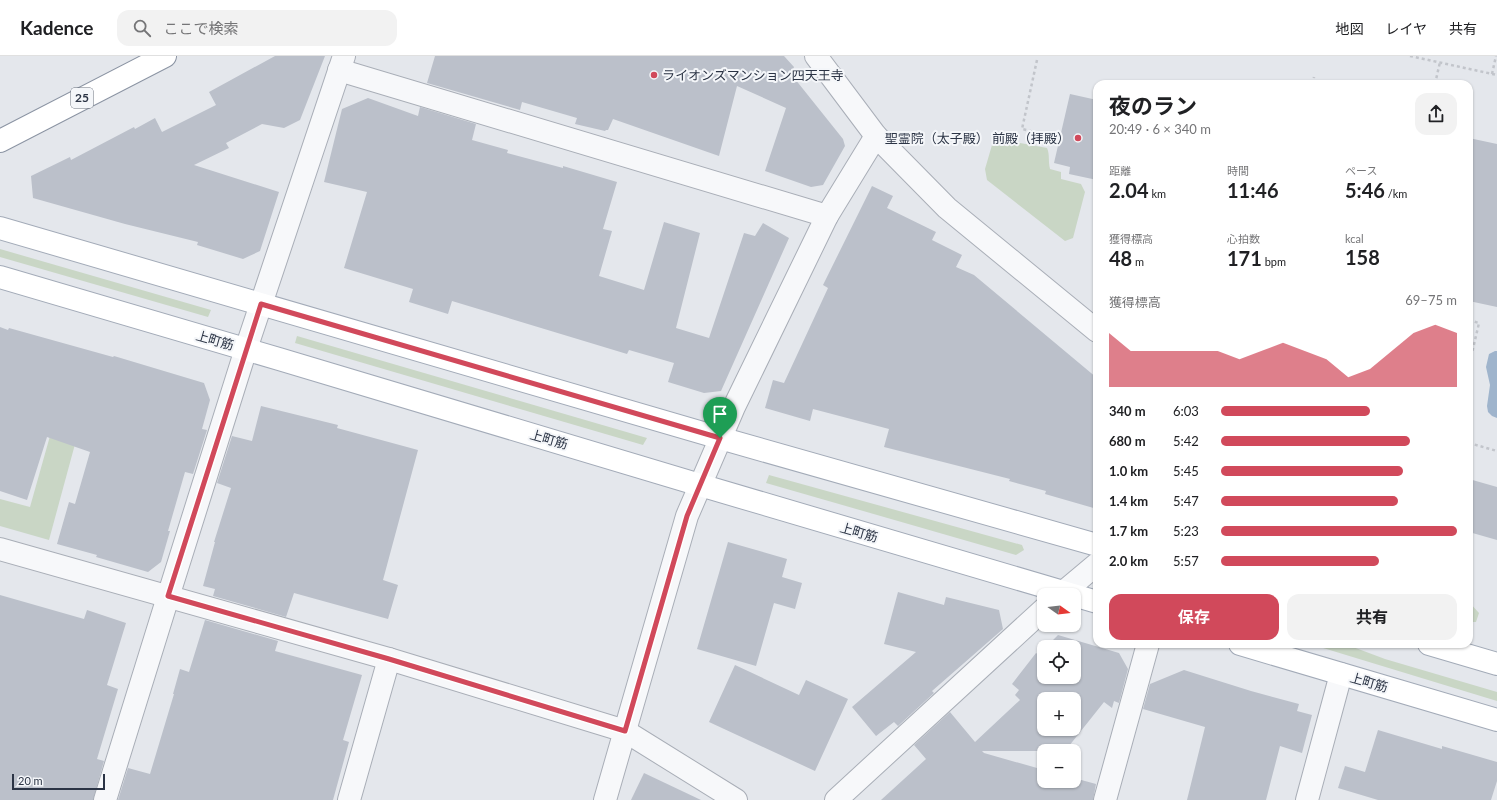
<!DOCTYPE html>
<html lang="ja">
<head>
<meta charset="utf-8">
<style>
  :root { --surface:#fff; --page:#f2f2f2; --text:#202124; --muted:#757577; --line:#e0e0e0; --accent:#d1495b }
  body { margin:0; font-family:Lato,"Noto Sans JP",sans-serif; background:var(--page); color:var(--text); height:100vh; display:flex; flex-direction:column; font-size:15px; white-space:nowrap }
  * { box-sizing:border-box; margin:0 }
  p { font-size:13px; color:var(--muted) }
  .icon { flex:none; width:22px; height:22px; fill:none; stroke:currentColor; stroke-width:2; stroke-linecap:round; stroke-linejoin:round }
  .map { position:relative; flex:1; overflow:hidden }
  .details { position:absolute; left:1093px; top:24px; width:380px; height:568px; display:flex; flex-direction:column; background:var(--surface); border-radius:12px; box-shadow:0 1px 3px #0004 }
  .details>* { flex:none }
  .needle { width:26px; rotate:104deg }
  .fabs { position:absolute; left:1037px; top:532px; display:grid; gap:8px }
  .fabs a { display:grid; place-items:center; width:44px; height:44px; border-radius:8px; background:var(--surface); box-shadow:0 1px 3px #0004; font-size:20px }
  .scale { position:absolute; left:12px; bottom:10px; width:93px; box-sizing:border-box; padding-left:4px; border:2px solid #2b3445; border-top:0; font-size:11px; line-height:14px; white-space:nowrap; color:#2b3445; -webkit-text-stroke:3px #f4f6f9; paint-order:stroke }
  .pin { position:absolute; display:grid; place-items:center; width:34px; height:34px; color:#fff; margin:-41px -17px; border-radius:50% 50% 50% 0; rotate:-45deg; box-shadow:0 0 4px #0007 }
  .pin .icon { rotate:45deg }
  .round { display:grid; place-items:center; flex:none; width:42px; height:42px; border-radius:12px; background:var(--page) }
  .summary { display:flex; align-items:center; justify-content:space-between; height:68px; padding:0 16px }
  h1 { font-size:22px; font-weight:700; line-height:30px }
  .stats { display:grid; grid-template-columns:repeat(3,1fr); gap:6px; height:68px; padding:4px 16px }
  .stats div { display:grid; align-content:center }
  .stats b { font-size:20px; font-weight:700 }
  .stats small { font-size:11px; font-weight:400 }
  .stats p { font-size:11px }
  .chart { height:112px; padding:8px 16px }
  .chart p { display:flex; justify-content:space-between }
  .chart svg { width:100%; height:72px; margin-top:4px; fill:var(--accent); opacity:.7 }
  .primary-button { display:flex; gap:8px; margin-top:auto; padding:8px 16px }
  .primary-button a { flex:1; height:46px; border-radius:12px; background:var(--accent); color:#fff; font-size:16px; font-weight:700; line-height:46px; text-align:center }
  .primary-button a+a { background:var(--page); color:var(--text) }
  ul { padding:0 16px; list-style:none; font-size:13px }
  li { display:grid; grid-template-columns:64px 48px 1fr; align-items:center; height:30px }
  li i { height:10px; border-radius:5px; background:var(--accent) }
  header { display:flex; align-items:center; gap:24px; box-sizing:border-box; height:56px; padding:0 20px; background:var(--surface); border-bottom:1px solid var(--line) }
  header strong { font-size:19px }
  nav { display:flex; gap:22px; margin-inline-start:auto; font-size:14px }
  .search { width:280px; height:36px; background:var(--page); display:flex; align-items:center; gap:10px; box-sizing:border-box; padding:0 14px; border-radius:12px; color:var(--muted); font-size:15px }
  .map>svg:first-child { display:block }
  .green { fill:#c9d6c5 }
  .water { fill:#9fb4cc }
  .building { fill:#bbc0ca; fill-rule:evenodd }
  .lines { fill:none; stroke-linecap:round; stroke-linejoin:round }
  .minor-casing { stroke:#a9aeb7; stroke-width:24 }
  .tertiary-casing { stroke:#a9aeb7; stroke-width:24 }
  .primary-casing { stroke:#a3abb8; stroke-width:24 }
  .trunk-casing { stroke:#8b94a3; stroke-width:24 }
  .path { stroke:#c2c5cb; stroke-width:2.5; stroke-dasharray:3 3; stroke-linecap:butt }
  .minor { stroke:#f7f8fa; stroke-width:22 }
  .tertiary { stroke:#f7f8fa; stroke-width:22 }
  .primary { stroke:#fff; stroke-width:22 }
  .trunk { stroke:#fff; stroke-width:22 }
  .route-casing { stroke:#fff; stroke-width:8 }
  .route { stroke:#d1495b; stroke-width:5 }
  .poi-dot { fill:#d1495b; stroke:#f4f6f9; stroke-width:1.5 }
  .labels { text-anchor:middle; stroke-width:4; stroke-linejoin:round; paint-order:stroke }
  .shield { fill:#f4f6f9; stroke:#676e7b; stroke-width:1 }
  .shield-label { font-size:12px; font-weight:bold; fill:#2b3445 }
  .poi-label { font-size:13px; fill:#2b3445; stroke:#f4f6f9; text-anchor:start }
  .street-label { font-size:13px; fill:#2b3445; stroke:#f4f6f9 }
</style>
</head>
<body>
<header>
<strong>Kadence</strong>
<div class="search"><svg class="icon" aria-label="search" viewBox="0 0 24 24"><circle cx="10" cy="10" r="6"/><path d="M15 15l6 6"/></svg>ここで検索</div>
<nav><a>地図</a><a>レイヤ</a><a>共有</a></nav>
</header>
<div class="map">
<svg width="1497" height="744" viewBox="0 0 1497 744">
  <rect width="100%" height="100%" fill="#e4e7ec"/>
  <!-- green -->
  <g class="green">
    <path d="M1003 84 1047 92C1050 99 1048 105 1050 113L1061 116V123L1081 128 1085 136 1073 182 1065 185 987 124 985 113 992 89Z"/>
    <polygon points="0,193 211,254 208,261 0,201"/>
    <polygon points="297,280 647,382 643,389 295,287"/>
    <polygon points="59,348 84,355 49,484 0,470 0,443 30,451"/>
    <polygon points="769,419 1022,489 1024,494 1016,499 766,427"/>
    <polygon points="1469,546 1479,557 1476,566 1469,566"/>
    <polygon points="1310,588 1345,588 1385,603 1497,636 1497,645"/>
  </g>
  <!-- water -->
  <polygon class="water" points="1495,295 1497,295 1497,362 1492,360 1488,356 1487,350 1490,329 1486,311 1489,298"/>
  <!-- building -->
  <g class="building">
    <polygon points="275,0 325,0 300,64 284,72 262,68 226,87 229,92 194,109 279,136 260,195 243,203 197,189 198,186 125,168 33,142 31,120 70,101 71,104 134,71 135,73 155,62 162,76 216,49 209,36"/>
    <polygon points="435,0 784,0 794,11 791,18 843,83 845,90 823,129 811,131 765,115 786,52 737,30 719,100 613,63 608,74 606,74 605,75 575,68 577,62 522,46 520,54 427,27"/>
    <polygon points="1070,38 1097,44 1097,124 1069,118 1070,111 1054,107"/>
    <polygon points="368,42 418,60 420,51 476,68 472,84 508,94 507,97 563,112 563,110 617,126 603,173 612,175 599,220 644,234 664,166 700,177 676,272 709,282 744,177 755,180 763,167 789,182 721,335 704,337 668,326 674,307 629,294 627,298 452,245 448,258 409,246 413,233 344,212 367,136 324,126 342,53"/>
    <polygon points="1469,82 1497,88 1497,251 1469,245"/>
    <polygon points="872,130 893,140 887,152 936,176 932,184 962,199 956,211 974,219 1097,322 1097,453 1045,438 1046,435 1009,425 1010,423 884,391 889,373 813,353 810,365 765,352 773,324 784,327 828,232 823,229"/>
    <polygon points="0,271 8,274 9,272 113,301 114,300 204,327 210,344 202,373 207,374 193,418 185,416 168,475 170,475 161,506 148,516 96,501 97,499 57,488 69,446 75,448 90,396 47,381 27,444 0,435"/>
    <polygon points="261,350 338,369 337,372 418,394 383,524 398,529 388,563 294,537 286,561 213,540 215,533 203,530 215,486 214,486 231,432 217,427 232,380 252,385"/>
    <polygon points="1469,423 1497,431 1497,484 1469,476"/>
    <polygon points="728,486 787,503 782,521 802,527 795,553 774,547 756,610 697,593"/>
    <polygon points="898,536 944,549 946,541 999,554 1003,573 932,635 934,637 898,670 894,666 876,680 852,651 916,596 884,588"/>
    <polygon points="0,539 84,563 87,554 126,567 107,629 118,633 97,703 104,705 93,744 0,744"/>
    <polygon points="205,564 278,585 275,595 362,619 343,684 349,686 333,744 118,744 128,712 150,718 174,638 173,638 180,613 189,616"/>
    <path d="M1058 579 1119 597 1128 613 1119 647 1114 645 1112 652 1104 646 1065 695H982L984 697 1044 714V725H1074V722L1096 728 1093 744H881L926 703 914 689 950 656 975 686 1020 644 1015 639 1019 634 1012 628 1036 597 1039 599 1044 594V621H1074V591H1046ZM1044 643H1074V673H1044Z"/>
    <polygon points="735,609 799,639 806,624 848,643 815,715 709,666"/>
    <polygon points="1184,614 1251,635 1299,648 1297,655 1312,659 1302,697 1280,690 1266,744 1187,744 1205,671 1143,653 1150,628"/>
    <polygon points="1378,674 1442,693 1442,690 1497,706 1497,725 1491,744 1378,744 1338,732 1345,710 1365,716"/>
    <polygon points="644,717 701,744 631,744"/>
  </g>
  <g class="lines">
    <!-- minor casing -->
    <g class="minor-casing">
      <g id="minor">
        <polyline points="816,0 876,80 947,152 1097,275"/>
        <polyline points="0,493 389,603 625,675 736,744"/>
        <polyline points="168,541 246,293 344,0"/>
        <polyline points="605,744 687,460 734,351 827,160 876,80"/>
        <polyline points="1307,744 1341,618"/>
      </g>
    </g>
    <!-- tertiary casing -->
    <g class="tertiary-casing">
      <g id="tertiary">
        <polyline points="339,14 827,160"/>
        <polyline points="1060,539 1097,508"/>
        <polyline points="105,744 168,541"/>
        <polyline points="349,744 389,603"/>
        <polyline points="836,744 1044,553"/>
        <polyline points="1105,744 1148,588"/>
      </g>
    </g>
    <!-- primary casing -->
    <g class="primary-casing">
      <g id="primary">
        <polyline points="0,172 720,382 1097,489"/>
        <polyline points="0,221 279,303 700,429 1097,546"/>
        <polyline points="1240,588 1497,664"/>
        <polyline points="1429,588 1497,608"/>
      </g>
    </g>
    <!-- trunk casing -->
    <g class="trunk-casing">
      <polyline id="trunk" points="0,85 165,0"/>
    </g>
    <!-- path -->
    <g class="path">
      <polyline points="1410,0 1497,19"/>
      <polyline points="1037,4 1022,73 1052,80"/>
      <polyline points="1492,18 1496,0"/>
      <polyline points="1313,28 1314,21"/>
      <polyline points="1435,28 1440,6"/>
      <polyline points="1469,264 1479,267 1469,310"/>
      <polyline points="1469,387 1497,395"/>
    </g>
    <!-- minor -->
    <use href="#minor" class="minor"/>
    <!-- tertiary -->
    <use href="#tertiary" class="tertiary"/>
    <!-- primary -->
    <use href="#primary" class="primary"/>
    <!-- trunk -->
    <use href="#trunk" class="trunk"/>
  </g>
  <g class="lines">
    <!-- route casing -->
    <g class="route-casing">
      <polygon id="route" points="261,248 720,382 687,460 625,675 389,603 168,540"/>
    </g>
    <!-- route -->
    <use href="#route" class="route"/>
  </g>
  <!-- markers -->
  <g class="poi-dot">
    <circle cx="654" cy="19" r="4"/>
    <circle cx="1078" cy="82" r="4"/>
  </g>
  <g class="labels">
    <!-- shield labels -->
    <rect class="shield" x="71" y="32" width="22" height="20" rx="3"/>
    <g class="shield-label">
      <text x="82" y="46">25</text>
    </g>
    <!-- poi labels -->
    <g class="poi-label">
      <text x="662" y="24">ライオンズマンション四天王寺</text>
      <text x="1070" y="87" text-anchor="end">聖霊院（太子殿） 前殿（拝殿）</text>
    </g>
    <!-- street labels -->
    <g class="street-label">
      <text transform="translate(215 284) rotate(16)" y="5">上町筋</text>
      <text transform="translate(549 383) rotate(16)" y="5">上町筋</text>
      <text transform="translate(859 476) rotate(16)" y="5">上町筋</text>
      <text transform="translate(1369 626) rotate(16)" y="5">上町筋</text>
    </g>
  </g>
</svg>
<div class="fabs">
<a><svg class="needle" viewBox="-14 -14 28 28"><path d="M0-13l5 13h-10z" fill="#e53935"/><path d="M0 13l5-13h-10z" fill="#757577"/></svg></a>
<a><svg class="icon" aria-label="locate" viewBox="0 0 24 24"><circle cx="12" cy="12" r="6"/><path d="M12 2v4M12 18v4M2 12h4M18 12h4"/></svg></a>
<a>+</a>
<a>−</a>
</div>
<div class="scale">20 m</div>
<div class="pin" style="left:720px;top:382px;background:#1e9e55"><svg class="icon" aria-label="arrive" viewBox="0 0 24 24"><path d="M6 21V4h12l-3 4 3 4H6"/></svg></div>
<section class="details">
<div class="summary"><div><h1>夜のラン</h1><p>20:49 · 6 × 340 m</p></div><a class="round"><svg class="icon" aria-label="share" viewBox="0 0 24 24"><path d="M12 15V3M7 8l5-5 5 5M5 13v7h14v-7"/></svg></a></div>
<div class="stats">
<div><p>距離</p><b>2.04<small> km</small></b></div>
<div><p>時間</p><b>11:46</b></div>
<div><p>ペース</p><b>5:46<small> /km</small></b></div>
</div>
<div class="stats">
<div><p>獲得標高</p><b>48<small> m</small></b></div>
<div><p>心拍数</p><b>171<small> bpm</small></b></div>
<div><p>kcal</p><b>158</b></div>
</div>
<div class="chart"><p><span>獲得標高</span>69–75 m</p>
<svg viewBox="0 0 160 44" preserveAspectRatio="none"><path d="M0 44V11L10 22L20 22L30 22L40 22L50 22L60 27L70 22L80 17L90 22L100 27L110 38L120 33L130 22L140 11L150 6L160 11V44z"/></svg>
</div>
<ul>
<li><b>340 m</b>6:03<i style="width:63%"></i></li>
<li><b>680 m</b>5:42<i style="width:80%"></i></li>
<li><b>1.0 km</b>5:45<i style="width:77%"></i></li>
<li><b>1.4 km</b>5:47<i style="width:75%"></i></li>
<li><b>1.7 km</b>5:23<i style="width:100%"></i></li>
<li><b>2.0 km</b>5:57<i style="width:67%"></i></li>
</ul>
<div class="primary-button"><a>保存</a><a>共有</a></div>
</section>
</div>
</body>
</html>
